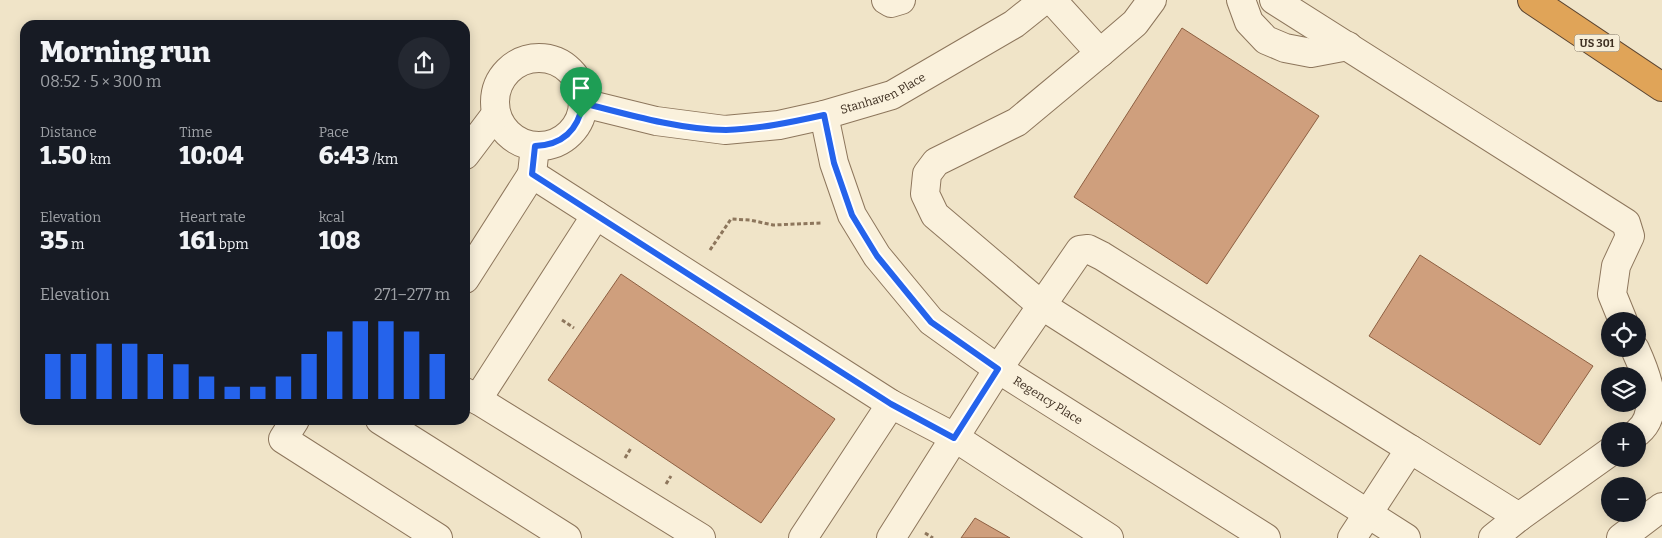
<!DOCTYPE html>
<html lang="en">
<head>
<meta charset="utf-8">
<style>
  :root { --surface:#171b24; --page:#242831; --text:#f1f3f6; --muted:#9ea1a6; --accent:#2563eb }
  body { margin:0; font-family:Bitter,serif; background:var(--page); color:var(--text); height:100vh; display:flex; flex-direction:column; font-size:19px; white-space:nowrap }
  * { box-sizing:border-box; margin:0 }
  p { font-size:16px; color:var(--muted) }
  .icon { flex:none; width:28px; height:28px; fill:none; stroke:currentColor; stroke-width:2; stroke-linecap:round; stroke-linejoin:round }
  .map { position:relative; flex:1; overflow:hidden }
  .panel { position:absolute; left:20px; top:20px; width:450px; height:405px; display:flex; flex-direction:column; background:var(--surface); border-radius:15px; box-shadow:0 2px 12px #0003 }
  .panel>* { flex:none }
  .controls { position:absolute; left:1601px; top:312px; display:grid; gap:10px }
  .controls a { display:grid; place-items:center; width:45px; height:45px; border-radius:50%; background:var(--surface); box-shadow:0 2px 12px #0003; font-size:25px }
  .pin { position:absolute; display:grid; place-items:center; width:42px; height:42px; color:#fff; margin:-51px -21px; border-radius:50% 50% 50% 0; rotate:-45deg; box-shadow:0 0 5px #0007 }
  .pin .icon { rotate:45deg }
  .round { display:grid; place-items:center; flex:none; width:52px; height:52px; border-radius:26px; background:var(--page) }
  .summary { display:flex; align-items:center; justify-content:space-between; height:85px; padding:0 20px }
  h1 { font-size:28px; font-weight:800; line-height:38px }
  .stats { display:grid; grid-template-columns:repeat(3,1fr); gap:8px; height:85px; padding:5px 20px }
  .stats div { display:grid; align-content:center }
  .stats b { font-size:25px; font-weight:800 }
  .stats small { font-size:14px; font-weight:400 }
  .stats p { font-size:14px }
  .chart { height:140px; padding:10px 20px }
  .chart p { display:flex; justify-content:space-between }
  .chart svg { width:100%; height:90px; margin-top:5px; stroke:var(--accent); stroke-width:6 }
  .map>svg:first-child { display:block }
  .building { fill:#cf9f7d; stroke:#8d5f41 }
  .lines { fill:none; stroke-linecap:round; stroke-linejoin:round }
  .minor-casing { stroke:#8d765c; stroke-width:30 }
  .highway-casing { stroke:#5b4430; stroke-width:30 }
  .path { stroke:#8d765c; stroke-width:3; stroke-dasharray:4 2.5; stroke-linecap:butt }
  .minor { stroke:#faf1dc; stroke-width:28 }
  .highway { stroke:#e0a458; stroke-width:28 }
  .route-casing { stroke:#fff; stroke-width:10 }
  .route { stroke:#2563eb; stroke-width:6 }
  .labels { text-anchor:middle; stroke-width:4.5; stroke-linejoin:round; paint-order:stroke }
  .shield { fill:#f7eed8; stroke:#756857; stroke-width:1 }
  .shield-label { font-size:11px; font-weight:bold; fill:#3d2e20 }
  .street-label { font-size:12px; fill:#3d2e20; stroke:#f7eed8 }
</style>
</head>
<body>
<div class="map">
<svg width="1662" height="538" viewBox="0 0 1662 538">
  <rect width="100%" height="100%" fill="#f0e4c8"/>
  <!-- building -->
  <g class="building">
    <polygon points="1182,28 1319,116 1207,284 1074,197"/>
    <polygon points="1420,255 1593,366 1540,445 1369,336"/>
    <polygon points="621,274 835,419 761,523 548,380"/>
    <polygon points="975,518 1010,538 961,538"/>
  </g>
  <g class="lines">
    <!-- minor casing -->
    <g class="minor-casing">
      <g id="minor">
        <polyline points="886,0 891,3 901,0"/>
        <polyline points="1052,0 1100,53 1135,23 1152,0"/>
        <polyline points="1241,0 1249,22 1266,40 1285,48 1311,53 1348,46"/>
        <polyline points="1274,0 1626,223 1630,236 1616,266 1612,294 1623,321"/>
        <polyline points="1100,53 1017,122 936,162 927,174 925,194 935,215 1041,305 1406,538"/>
        <circle cx="539" cy="102" r="44"/>
        <path id="s1" d="M583 103 656 121 725 130 779 125 824 115 892 95 1014 24 1044 0"/>
        <path id="s2" d="M824 115 834 163 852 215 877 256 931 321 998 369 1266 538"/>
        <polyline points="535,146 532,174 891,404 954,437 1109,538"/>
        <polyline points="465,155 496,114"/>
        <polyline points="465,279 532,174"/>
        <path d="M1635 349C1646 373 1662 412 1638 432"/>
        <polyline points="465,392 701,538"/>
        <polyline points="477,400 596,215"/>
        <polyline points="295,420 283,439 438,538"/>
        <polyline points="380,420 567,538"/>
        <polyline points="803,538 891,404"/>
        <polyline points="891,538 998,369 1080,250 1088,249 1102,256 1410,449"/>
        <polyline points="1352,538 1410,449 1519,517 1610,452"/>
        <polyline points="1493,538 1519,517"/>
        <polyline points="1621,538 1662,507"/>
      </g>
    </g>
    <!-- highway casing -->
    <g class="highway-casing">
      <polyline id="highway" points="1532,0 1662,87"/>
    </g>
    <!-- path -->
    <g class="path">
      <polyline points="710,250 731,219 750,220 773,225 821,223"/>
      <polyline points="562,320 574,328"/>
      <polyline points="625,458 631,448"/>
      <polyline points="666,484 671,476"/>
      <polyline points="925,533 933,538"/>
    </g>
    <!-- minor -->
    <use href="#minor" class="minor"/>
    <!-- highway -->
    <use href="#highway" class="highway"/>
  </g>
  <g class="lines">
    <!-- route casing -->
    <g class="route-casing">
      <path id="route" d="M583 103C626 114 681 130 726 130 759 129 792 122 824 115L834 163 852 215 877 256 931 322 998 369 954 438 891 404 532 174 535 146C562 145 578 131 583 103Z"/>
    </g>
    <!-- route -->
    <use href="#route" class="route"/>
  </g>
  <g class="labels">
    <!-- shield labels -->
    <rect class="shield" x="1574.5" y="34.5" width="45" height="17" rx="4"/>
    <g class="shield-label">
      <text x="1597" y="47">US 301</text>
    </g>
    <!-- street labels -->
    <g class="street-label">
      <text dy="4" stroke="none"><textPath href="#s1" startOffset="308">Stanhaven Place</textPath></text>
      <text dy="4" stroke="none"><textPath href="#s2" startOffset="378">Regency Place</textPath></text>
    </g>
  </g>
</svg>
<div class="controls">
<a><svg class="icon" aria-label="locate" viewBox="0 0 24 24"><circle cx="12" cy="12" r="6"/><path d="M12 2v4M12 18v4M2 12h4M18 12h4"/></svg></a>
<a><svg class="icon" aria-label="layers" viewBox="0 0 24 24"><path d="M12 4l9 5-9 5-9-5zM3 14l9 5 9-5"/></svg></a>
<a>+</a>
<a>−</a>
</div>
<div class="pin" style="left:581px;top:118px;background:#1e9e55"><svg class="icon" aria-label="arrive" viewBox="0 0 24 24"><path d="M6 21V4h12l-3 4 3 4H6"/></svg></div>
<section class="panel">
<div class="summary"><div><h1>Morning run</h1><p>08:52 · 5 × 300 m</p></div><a class="round"><svg class="icon" aria-label="share" viewBox="0 0 24 24"><path d="M12 15V3M7 8l5-5 5 5M5 13v7h14v-7"/></svg></a></div>
<div class="stats">
<div><p>Distance</p><b>1.50<small> km</small></b></div>
<div><p>Time</p><b>10:04</b></div>
<div><p>Pace</p><b>6:43<small> /km</small></b></div>
</div>
<div class="stats">
<div><p>Elevation</p><b>35<small> m</small></b></div>
<div><p>Heart rate</p><b>161<small> bpm</small></b></div>
<div><p>kcal</p><b>108</b></div>
</div>
<div class="chart"><p><span>Elevation</span>271–277 m</p>
<svg viewBox="0 0 160 44" preserveAspectRatio="none"><path d="M5 44V22M15 44V22M25 44V17M35 44V17M45 44V22M55 44V27M65 44V33M75 44V38M85 44V38M95 44V33M105 44V22M115 44V11M125 44V6M135 44V6M145 44V11M155 44V22"/></svg>
</div>
</section>
</div>
</body>
</html>
